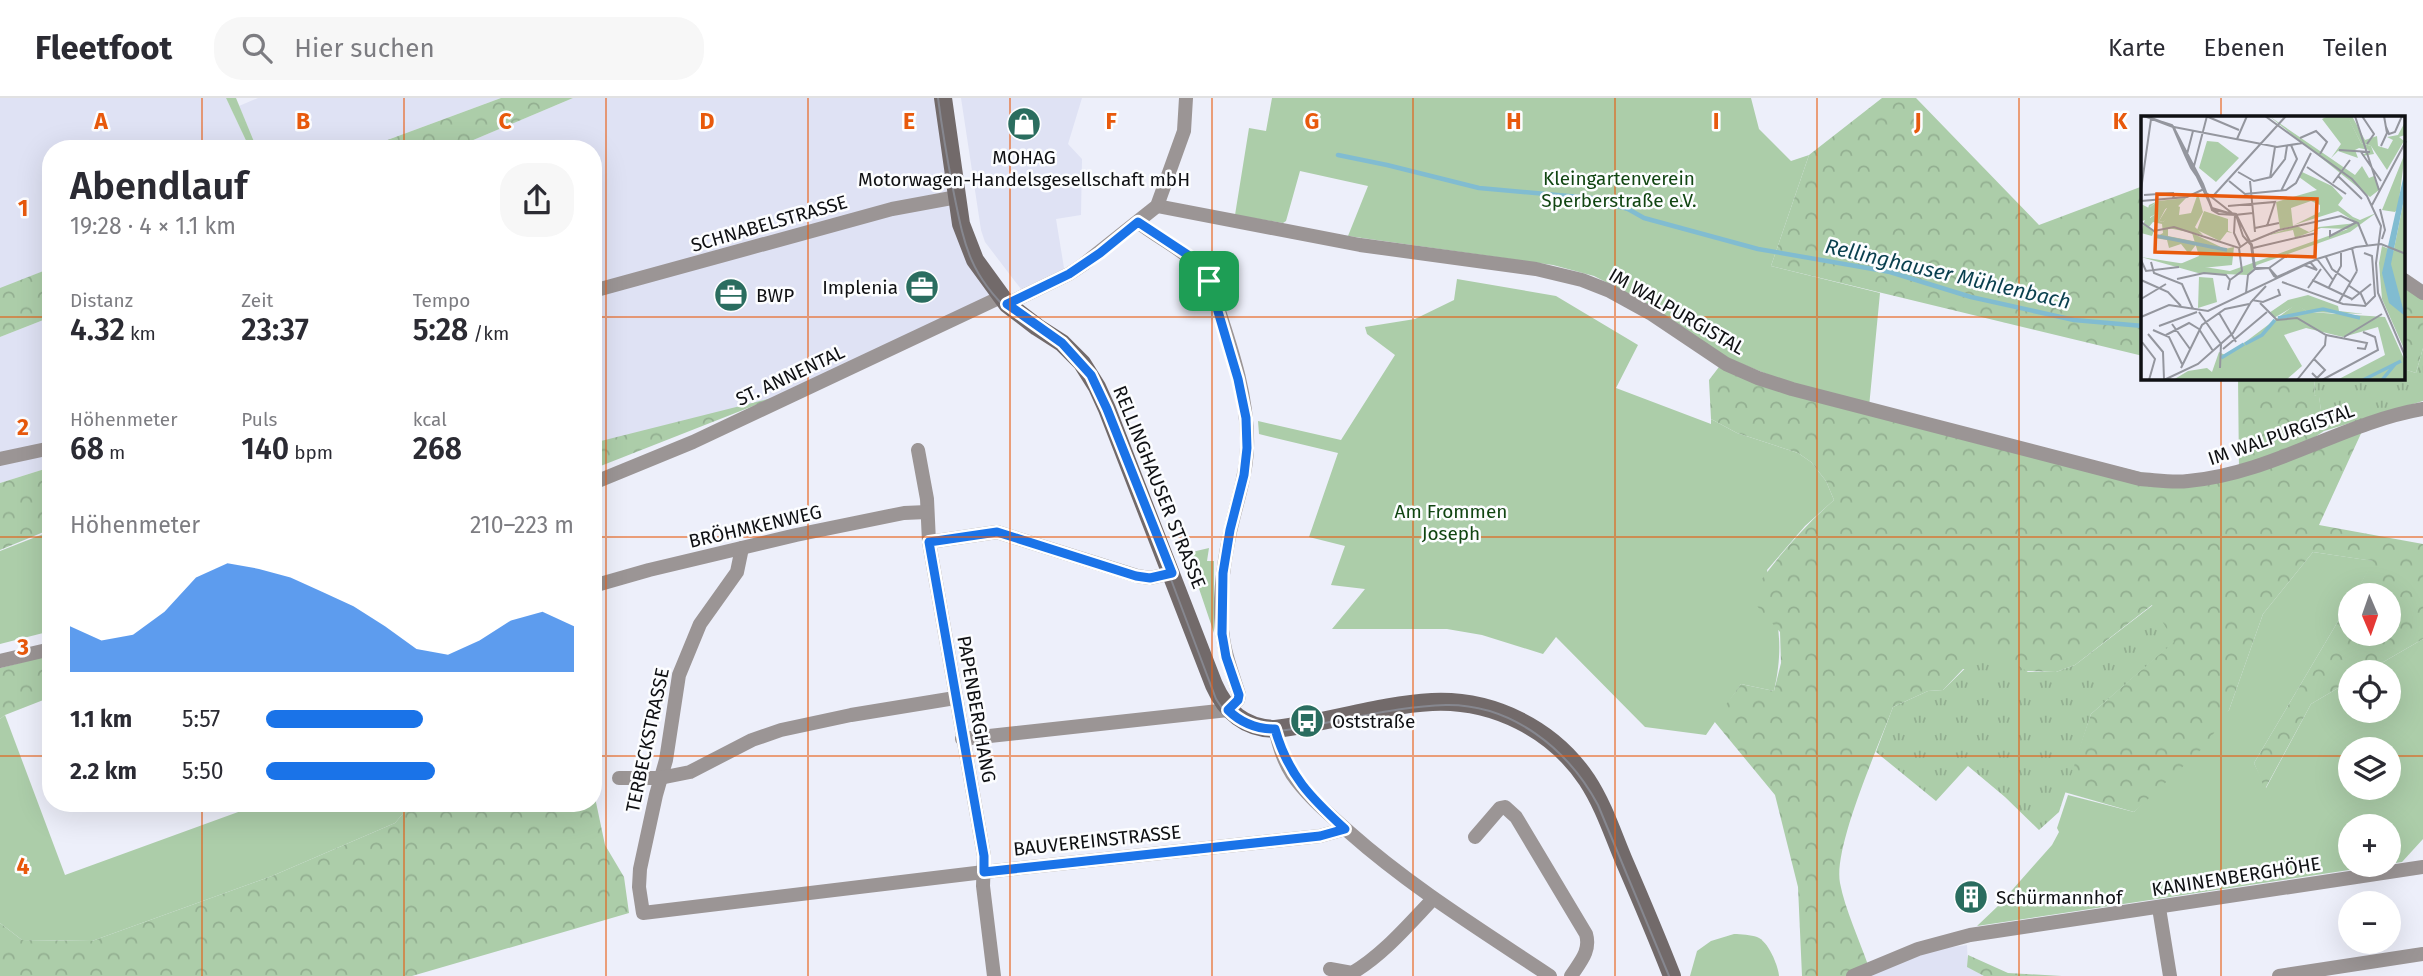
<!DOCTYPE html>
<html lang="de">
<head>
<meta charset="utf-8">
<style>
  :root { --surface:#fff; --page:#f7f7f7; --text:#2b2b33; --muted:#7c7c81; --line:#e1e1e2; --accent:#1a73e8 }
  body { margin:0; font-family:"Fira Sans",sans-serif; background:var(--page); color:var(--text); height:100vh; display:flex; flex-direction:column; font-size:26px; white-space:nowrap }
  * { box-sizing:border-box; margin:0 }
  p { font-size:23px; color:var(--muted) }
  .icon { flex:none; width:38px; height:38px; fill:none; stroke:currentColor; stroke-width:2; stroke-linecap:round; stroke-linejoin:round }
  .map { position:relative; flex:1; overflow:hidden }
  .side { position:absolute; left:42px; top:42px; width:560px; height:672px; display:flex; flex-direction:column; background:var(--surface); border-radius:28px; box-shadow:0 7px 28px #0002 }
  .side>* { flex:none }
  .needle { width:46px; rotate:178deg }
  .buttons { position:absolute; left:2338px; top:485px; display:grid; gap:14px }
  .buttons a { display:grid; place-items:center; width:63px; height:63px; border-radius:50%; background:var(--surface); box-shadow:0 7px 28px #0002; font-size:35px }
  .pin { position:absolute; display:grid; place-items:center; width:60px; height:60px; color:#fff; margin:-30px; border-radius:14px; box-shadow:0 4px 10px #0006 }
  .round { display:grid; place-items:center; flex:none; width:74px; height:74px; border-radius:28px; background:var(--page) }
  .summary { display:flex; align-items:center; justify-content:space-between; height:119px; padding:0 28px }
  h1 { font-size:38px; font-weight:600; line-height:52px }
  .stats { display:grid; grid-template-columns:repeat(3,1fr); gap:10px; height:119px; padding:7px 28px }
  .stats div { display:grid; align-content:center }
  .stats b { font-size:30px; font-weight:600 }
  .stats small { font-size:19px; font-weight:400 }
  .stats p { font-size:19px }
  .chart { height:196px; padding:14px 28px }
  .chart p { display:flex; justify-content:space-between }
  .chart svg { width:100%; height:126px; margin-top:7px; fill:var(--accent); opacity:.7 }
  ul { padding:0 28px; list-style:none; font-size:23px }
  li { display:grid; grid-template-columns:112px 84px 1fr; align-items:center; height:52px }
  li i { height:18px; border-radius:9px; background:var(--accent) }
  header { display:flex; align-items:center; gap:42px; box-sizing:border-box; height:98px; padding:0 35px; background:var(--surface); border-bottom:2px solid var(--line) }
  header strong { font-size:33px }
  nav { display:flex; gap:38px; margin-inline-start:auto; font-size:24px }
  .search { width:490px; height:63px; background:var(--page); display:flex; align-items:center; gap:18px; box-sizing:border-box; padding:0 24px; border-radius:28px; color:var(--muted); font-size:26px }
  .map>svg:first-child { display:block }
  .built { fill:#dfe2f4 }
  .green { fill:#accda9; fill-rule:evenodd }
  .forest { fill:url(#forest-crowns) }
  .park { fill:url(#park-tufts) }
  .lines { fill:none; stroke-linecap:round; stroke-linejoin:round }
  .stream { stroke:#81bcd1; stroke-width:4.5 }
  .street { stroke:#9b9595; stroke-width:14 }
  .secondary { stroke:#726a6a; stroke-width:18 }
  .tram { stroke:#86878f; stroke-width:2 }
  .route-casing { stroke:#fff; stroke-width:14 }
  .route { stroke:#1a73e8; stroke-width:9 }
  .grid { fill:none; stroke:#e8590c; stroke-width:2; stroke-opacity:0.55 }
  .labels { text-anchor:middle; stroke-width:5; stroke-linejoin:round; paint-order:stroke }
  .poi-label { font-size:19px; fill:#0f1013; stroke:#fcfdff; text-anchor:start }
  .park-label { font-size:19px; fill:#114512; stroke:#fcfdff }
  .street-label { font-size:19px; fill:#0f1013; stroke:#fcfdff }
  .water-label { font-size:21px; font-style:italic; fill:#093f4e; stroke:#fcfdff }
  .inset-river { fill:none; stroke:#81bcd1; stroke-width:3.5 }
  .inset-road { fill:none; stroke:#94969e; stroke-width:2 }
  .view { fill:#e8590c; fill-opacity:0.15; stroke:#e8590c; stroke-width:3.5 }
  .inset-edge { fill:none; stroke:#0f1013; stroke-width:3.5 }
  .grid-label { font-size:23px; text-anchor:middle; font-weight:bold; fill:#e8590c; stroke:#fcfdff; stroke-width:5; stroke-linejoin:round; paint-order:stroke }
</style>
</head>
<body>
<header>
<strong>Fleetfoot</strong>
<div class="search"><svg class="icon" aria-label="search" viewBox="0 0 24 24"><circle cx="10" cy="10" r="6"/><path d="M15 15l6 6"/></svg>Hier suchen</div>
<nav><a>Karte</a><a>Ebenen</a><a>Teilen</a></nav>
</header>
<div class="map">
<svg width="2423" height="878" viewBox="0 0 2423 878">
  <defs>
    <pattern id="forest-crowns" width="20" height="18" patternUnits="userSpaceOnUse" patternTransform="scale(1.75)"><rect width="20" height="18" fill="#accda9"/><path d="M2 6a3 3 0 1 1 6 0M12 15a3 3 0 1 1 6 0" fill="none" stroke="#93af91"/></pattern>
    <pattern id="park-tufts" width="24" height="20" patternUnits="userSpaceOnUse" patternTransform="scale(1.75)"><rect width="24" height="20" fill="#accda9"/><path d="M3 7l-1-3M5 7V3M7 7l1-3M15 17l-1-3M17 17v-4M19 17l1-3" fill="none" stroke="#93af91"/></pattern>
  </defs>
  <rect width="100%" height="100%" fill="#edeffa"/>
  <!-- built -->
  <g class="built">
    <polygon points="0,0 226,0 250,51 51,51 51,170 0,191"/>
    <polygon points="258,0 501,0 363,51 257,51 239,8"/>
    <polygon points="573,0 939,0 960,126 998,200 788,299 593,348 593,51 452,51"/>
    <polygon points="961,0 1082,0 1068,46 1082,61 1081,117 1056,121 1065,176 1024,195 985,144 981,132"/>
    <polygon points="51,219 51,369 0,385 0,239"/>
    <polygon points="1967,847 1968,869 1984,878 1859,878 1918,854"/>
  </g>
  <!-- green -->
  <g class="green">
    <polygon points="226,0 236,0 257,51 250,51"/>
    <polygon points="1272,0 1751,0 1759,31 1791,63 1809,57 1771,168 1880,195 1869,309 1794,287 1727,260 1643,203 1594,178 1553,167 1348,138 1368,88 1300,73 1286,123 1283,125 1235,117 1249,30 1266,33"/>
    <path d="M1457 181 1556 198 1638 247 1616 290 1711 326V321L1737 335 1798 355 1811 364 1826 383 1834 402 1805 428 1767 472C1777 520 1785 544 1774 593L1741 586 1706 637 1645 629 1556 539 1543 556 1482 537 1447 531H1332L1365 491 1331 487 1345 448 1309 439 1338 355 1259 336 1258 323 1341 342 1395 257 1367 236 1365 229 1415 221 1454 202Z"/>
    <polygon points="51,433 51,533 0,546 0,453"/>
    <polygon points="1209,450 1207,463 1214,463 1214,535 1189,461 1192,454"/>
    <path d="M2313 454 2374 463 2354 497H2350V503L2254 665 2266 690 2311 606 2350 583V612H2389V574H2366L2423 541V741L2402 764 2389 766V728H2350V766L2382 767 1977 828 1998 808 2052 747 2059 734 2057 730 2068 697 2134 714 2229 612 2263 516ZM2350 651H2389V690H2350Z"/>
    <polygon points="5,617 65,777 263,705 412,705 395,725 272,778 92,843 22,842 0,825 0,621"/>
    <path d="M1734 836C1741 836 1751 837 1757 839 1768 843 1778 867 1779 878H1690L1697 853 1711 843Z"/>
  </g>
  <!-- forest -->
  <g class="forest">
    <polygon points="501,0 573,0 452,51 363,51"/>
    <polygon points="1882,0 1916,0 2039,127 2143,88 2143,258 1771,168 1809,57"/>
    <polygon points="51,170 51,219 0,239 0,190"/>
    <polygon points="2404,185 2423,199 2423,250 2416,275 2404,271"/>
    <path d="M1722 265 1758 283 2186 385 2364 329 2319 427 2423 446V541L2366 574H2350V583L2311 606 2265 691 2254 665 2350 503V536H2389V497H2354L2373 463 2313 454 2263 516 2229 612 2206 647 2134 714 2064 694 2091 616 2173 544 2152 507 2075 567 2056 574 1963 571 1943 592 1928 593 1893 609C1879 647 1833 749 1840 785 1845 811 1859 841 1868 867L1847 878H1802L1798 789 1775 697 1714 623 1741 586 1774 593 1781 565 1780 534 1749 499C1774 463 1801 431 1834 402L1826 383 1811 364 1798 355 1737 335 1711 321 1709 282Z"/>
    <polygon points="2238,280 2315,280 2314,297 2319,298 2324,333 2297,351 2239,372"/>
    <polygon points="776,299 593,371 593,345"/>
    <polygon points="51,369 51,431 0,452 0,385"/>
    <polygon points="51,557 51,599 5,617 0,621 0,570"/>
    <polygon points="593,690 605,747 624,779 629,815 412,878 0,878 0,825 22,842 92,843 272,778 395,725 412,705 593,705"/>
    <polygon points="1968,857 2008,875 2062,878 1984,878 1967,869"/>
  </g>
  <!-- park -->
  <g class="park">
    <polygon points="2423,250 2423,303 2324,333 2319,299 2314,297 2315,280 2404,280 2404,271 2416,275"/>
    <polygon points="2153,507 2174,544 2091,616 2059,714 2039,732 2005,699 1968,668 1936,703 1876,654 1893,609 1928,593 1943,592 1988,548 2028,574 2056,574 2075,567"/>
  </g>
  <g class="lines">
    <!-- stream -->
    <polyline class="stream" points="1338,57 1387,67 1479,90 1591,100 1628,111 1644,120 1758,151 1890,174 1971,199 2074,222 2143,228"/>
    <!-- street -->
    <g class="street">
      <path d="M1157 108 1360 147 1536 171 1582 182 1610 193 1650 215 1726 266 1758 280 1792 291 2140 381C2156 382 2173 385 2188 383 2271 376 2342 325 2423 311"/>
      <polyline points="2404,182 2423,195"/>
      <polyline points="593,193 892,111 957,99"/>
      <polyline points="1007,206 1069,176 1084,166 1157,108 1184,33 1186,0"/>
      <polyline points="918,352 927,401 929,444 984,758 983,788 994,878"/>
      <polyline points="0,361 51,350"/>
      <polyline points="593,385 693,344 1001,199"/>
      <polyline points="929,444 997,434 1137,478 1150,480 1172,475"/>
      <polyline points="742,450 737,474 700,526 679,577 666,662 656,697 640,771 639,789 643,815 984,774 1320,738 1345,731"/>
      <polyline points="593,488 649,472 796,437 904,415 927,414"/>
      <polyline points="0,563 51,551"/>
      <path d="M1275 631C1279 647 1283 662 1292 676 1307 698 1329 716 1349 734 1411 789 1481 832 1550 878"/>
      <path d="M962 641 1228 612 1238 602 1239 597C1234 580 1227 563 1224 546 1217 509 1223 469 1230 434 1236 406 1246 379 1247 350 1249 293 1226 236 1209 183 1192 154 1163 144 1138 124"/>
      <polyline points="619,680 660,680 690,674 752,642 781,632 851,617 955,600"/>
      <path d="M1475 739 1500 710 1505 709 1516 719 1586 836C1591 853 1580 864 1571 878"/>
      <polyline points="2159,810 2170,878"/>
      <path d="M1330 871 1352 875C1383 857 1409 826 1433 801"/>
      <polyline points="1853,878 1918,851 1970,837 2423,769"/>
      <polyline points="2279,878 2423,856"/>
    </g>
    <!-- secondary -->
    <path class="secondary" d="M943 0 961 126 975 162 1007 206 1037 229 1062 245 1082 265 1097 289 1107 311 1214 587C1226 614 1244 630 1275 631 1327 625 1379 607 1432 604 1493 601 1553 631 1587 682 1604 708 1613 737 1625 765 1641 802 1657 840 1672 878"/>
    <!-- tram -->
    <path class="tram" d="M938 0C942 30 947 60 953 91 964 145 968 175 1011 215 1041 243 1067 246 1092 284L1169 476 1216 601C1222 611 1230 622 1241 627 1270 639 1301 630 1330 624 1368 617 1407 608 1446 607 1512 606 1568 651 1598 707L1669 878"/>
  </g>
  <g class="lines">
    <!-- route casing -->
    <g class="route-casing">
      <path id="route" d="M1138 124 1188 157 1203 174 1209 183 1238 281 1246 320 1247 350 1244 377 1230 432 1223 475 1222 536 1226 559 1239 597 1238 602 1228 612C1241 625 1256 631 1275 631 1288 677 1311 700 1345 731L1320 738 984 774V758L929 444 997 434 1136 478 1150 480 1172 475 1107 311 1091 277 1062 245 1007 206 1069 176 1100 155Z"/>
    </g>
    <!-- route -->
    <use href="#route" class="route"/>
  </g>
  <!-- grid -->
  <path class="grid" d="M202 0V51M404 0V51M606 0V878M808 0V878M1010 0V878M1212 0V878M1413 0V878M1615 0V878M1817 0V878M2019 0V878M2221 0V19M0 219H51M593 219H2143M2404 219H2423M2221 280V878M0 439H51M593 439H2423M0 658H51M593 658H2350M2389 658H2423M202 705V878M404 705V878"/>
  <!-- icons -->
  <defs>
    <g id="shop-disc" transform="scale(1.75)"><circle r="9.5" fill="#2a6d5f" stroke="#fcfdff"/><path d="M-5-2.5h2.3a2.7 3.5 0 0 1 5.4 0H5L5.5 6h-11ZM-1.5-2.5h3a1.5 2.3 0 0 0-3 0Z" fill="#fff"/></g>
    <g id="office-disc" transform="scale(1.75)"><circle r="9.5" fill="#2a6d5f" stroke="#fcfdff"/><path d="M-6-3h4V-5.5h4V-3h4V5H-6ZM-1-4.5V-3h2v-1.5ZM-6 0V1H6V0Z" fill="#fff"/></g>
    <g id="bus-disc" transform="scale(1.75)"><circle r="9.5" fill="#2a6d5f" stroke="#fcfdff"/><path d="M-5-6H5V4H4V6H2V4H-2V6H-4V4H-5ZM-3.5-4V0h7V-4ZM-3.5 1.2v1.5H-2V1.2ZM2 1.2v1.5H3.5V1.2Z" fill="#fff"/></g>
    <g id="building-disc" transform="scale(1.75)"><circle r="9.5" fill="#2a6d5f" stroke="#fcfdff"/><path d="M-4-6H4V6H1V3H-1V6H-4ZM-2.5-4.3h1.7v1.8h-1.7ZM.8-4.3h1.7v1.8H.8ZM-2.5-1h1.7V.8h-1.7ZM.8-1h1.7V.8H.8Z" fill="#fff"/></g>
  </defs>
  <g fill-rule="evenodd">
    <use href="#shop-disc" x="1024" y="26"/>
    <use href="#office-disc" x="922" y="189"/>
    <use href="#office-disc" x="731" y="197"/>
    <use href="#bus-disc" x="1307" y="623"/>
    <use href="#building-disc" x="1971" y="799"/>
  </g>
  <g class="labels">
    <!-- poi labels -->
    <g class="poi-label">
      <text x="1024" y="66" text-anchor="middle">MOHAG<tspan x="1024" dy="22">Motorwagen-Handelsgesellschaft mbH</tspan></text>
      <text x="898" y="196" text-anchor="end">Implenia</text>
      <text x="756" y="204">BWP</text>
      <text x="1332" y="630">Oststraße</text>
      <text x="1996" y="806">Schürmannhof</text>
    </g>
    <!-- park labels -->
    <g class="park-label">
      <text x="1619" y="87">Kleingartenverein<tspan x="1619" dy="22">Sperberstraße e.V.</tspan></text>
      <text x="1451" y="420">Am Frommen<tspan x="1451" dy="22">Joseph</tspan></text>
    </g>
    <!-- street labels -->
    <g class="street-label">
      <text transform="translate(769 125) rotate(-16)" y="7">SCHNABELSTRASSE</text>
      <text transform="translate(1677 213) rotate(30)" y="7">IM WALPURGISTAL</text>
      <text transform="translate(790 277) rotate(-25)" y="7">ST. ANNENTAL</text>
      <text transform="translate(2281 336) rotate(-19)" y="7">IM WALPURGISTAL</text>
      <text transform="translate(1160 389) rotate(68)" y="7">RELLINGHAUSER STRASSE</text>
      <text transform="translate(755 428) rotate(-13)" y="7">BRÖHMKENWEG</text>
      <text transform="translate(977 611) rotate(80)" y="7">PAPENBERGHANG</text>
      <text transform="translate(647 642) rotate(-78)" y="7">TERBECKSTRASSE</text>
      <text transform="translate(1097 742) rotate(-6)" y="7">BAUVEREINSTRASSE</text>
      <text transform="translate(2236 778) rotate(-9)" y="7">KANINENBERGHÖHE</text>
    </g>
    <!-- water labels -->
    <g class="water-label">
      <text transform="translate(1948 176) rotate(13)" y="7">Rellinghauser Mühlenbach</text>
    </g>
  </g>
  <!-- overview -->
  <g transform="translate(2141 18)">
    <rect width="264" height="264" fill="#edeffa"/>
    <path d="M187 0H211L208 3 220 27 230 30 233 38 221 40 228 34 218 32 214 34 217 42 197 35 190 42 200 28 181 3ZM264 37 257 92 254 96 241 94ZM264 78V188L251 143ZM45 82 22 106 18 105 26 92 0 106V88L8 92 17 85ZM63 95 87 103V115L92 117 86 116 79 125 56 114ZM51 117 84 133 93 131 91 149 61 152 39 148 58 140ZM167 179 197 190 198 195 223 198 167 196 155 189 133 202 128 197 147 184Z" fill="#accda9"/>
    <path d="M128 0 214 59 221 50 228 62 233 60 238 74 229 81ZM211 0 224 24 236 20 237 30 247 33 252 24 246 21 257 19 264 6V19L258 21 263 25 246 54 230 30 220 27 207 2ZM161 56 191 70 202 82 197 89 212 101 219 104 235 97 209 116 116 149 107 159 57 157 0 141 89 155 207 113 180 112 154 122 152 114 124 120 156 110 168 116 178 111 216 107 197 95 153 109 179 96V89L170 85 150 92 152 110 139 113 135 86 176 74 158 61ZM57 77 62 96 54 111 62 119 27 112V120L57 126 48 138 40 128 28 132 26 124 13 122 22 117 21 108 12 106 8 111 13 115 11 120 0 117 8 89 17 85 9 91V102L26 90 18 105 22 106 35 89 39 91 38 99 50 97ZM155 188 167 196 244 201 264 245V264H196L244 239 237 211 202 221 165 212 143 219 161 250 145 264H30L27 261 32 264 47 255 66 252 71 256 78 236 84 239 99 230Z" fill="#accda9"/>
    <path d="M58 161 72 162 76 186 57 192Z" fill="#accda9"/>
    <path d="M66 25 77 26 98 42 75 66 58 52ZM241 130 264 140V235L241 183 238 147Z" fill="#accda9"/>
    <path d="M264 54V78L250 148 264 200 248 187 241 157Z" fill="#81bcd1"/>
    <path class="inset-river" d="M16 120 86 134M137 202 182 193 219 202M104 228 121 219 134 204M80 242 103 228M222 264 260 245M241 264 255 247"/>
    <path class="inset-road" d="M3 0 32 11 44 39 50 52 61 68 70 91 71 94 74 96 78 98 95 99 102 120 110 129 113 151 114 153H116L128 152 133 160 136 162 137 161 163 149 176 154 169 146 136 161 128 152H114L111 129 95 99 71 92 62 68 32 10 5 0M65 0 98 14M124 0 211 63 226 80 240 110 235 147 237 177 265 242M214 0 238 74M221 0 233 18 226 28M6 1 31 9 72 94 95 98 111 130 114 153 107 159 105 177M33 11 136 31 162 27M245 11 248 18 254 16 261 0M159 22 175 15 186 26 179 38M96 23 106 0M240 30 246 17 243 0M198 34 229 36M220 36 240 65M46 38 52 15M53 50 66 0M166 51 205 78M97 56 113 65 130 61 144 43 146 30M197 60 221 83M129 62 134 31M88 65 104 78 145 74 155 67 170 37M109 65 114 116M192 67 209 44M0 74 10 3M140 75 156 43 150 29M64 76 91 97M3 79 32 77 33 83M73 79 145 0M0 85 46 81 63 73M231 89 265 25M87 90 134 86 126 110M239 93 244 114 241 123M0 106 13 115 33 111 98 132 108 125M114 112 138 107M189 114V120L216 106M109 126 138 114 200 100 217 107 226 129M99 130 93 117 94 99 112 97M112 132 176 117M211 132 216 155M185 141 191 153 209 166M176 143 192 164M0 144 5 155 38 151M10 146 13 157 41 168 52 193M114 153 128 152 145 140M36 163 63 157 85 159 89 164M0 164 27 176 40 190M171 164 211 183M141 166 202 188 224 190 234 180 231 140 223 137M207 169 220 178 225 189M188 171 200 150V135M167 172 180 153M87 174 89 164 101 155 98 132M0 183 25 168M111 184 122 186 139 179 137 173M210 184 230 168M198 186 216 155M119 187 136 204 156 202 185 219 226 227 224 233 216 232M58 196 80 228 79 252M78 197 95 226M0 201 28 189 67 195 176 143 215 131 240 128 265 138M31 208 49 233M18 210 56 196M58 213 72 235M12 214 28 221 41 248M7 218 22 236 23 263M25 219 48 207 58 213M203 221 241 198M1 226 14 243 8 264M82 233 126 196M40 252 61 209 84 193 108 188M171 257 176 262 184 254 173 243M23 264 57 248 92 217 110 186 125 170M156 264 184 229 185 219M181 264 237 234 234 221 222 216"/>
    <path class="view" d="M16 78 176 83 174 141 14 136Z"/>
    <rect width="264" height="264" class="inset-edge"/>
  </g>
  <g class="grid-label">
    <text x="101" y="31">A</text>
    <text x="303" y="31">B</text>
    <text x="505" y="31">C</text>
    <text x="707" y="31">D</text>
    <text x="909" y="31">E</text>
    <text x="1111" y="31">F</text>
    <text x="1312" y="31">G</text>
    <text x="1514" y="31">H</text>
    <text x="1716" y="31">I</text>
    <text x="1918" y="31">J</text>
    <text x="2120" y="31">K</text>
    <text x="23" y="118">1</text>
    <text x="23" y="337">2</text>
    <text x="23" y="557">3</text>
    <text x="23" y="776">4</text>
  </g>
</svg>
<div class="buttons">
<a><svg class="needle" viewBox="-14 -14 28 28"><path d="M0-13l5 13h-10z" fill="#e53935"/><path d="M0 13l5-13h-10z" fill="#7c7c81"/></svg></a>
<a><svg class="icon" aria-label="locate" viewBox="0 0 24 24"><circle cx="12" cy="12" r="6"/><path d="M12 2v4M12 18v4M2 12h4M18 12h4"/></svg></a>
<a><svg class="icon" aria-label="layers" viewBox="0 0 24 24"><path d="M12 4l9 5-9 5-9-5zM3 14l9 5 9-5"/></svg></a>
<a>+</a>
<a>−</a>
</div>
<div class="pin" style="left:1209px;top:183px;background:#1e9e55"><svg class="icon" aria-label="arrive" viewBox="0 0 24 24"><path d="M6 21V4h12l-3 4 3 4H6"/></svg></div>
<section class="side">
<div class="summary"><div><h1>Abendlauf</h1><p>19:28 · 4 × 1.1 km</p></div><a class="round"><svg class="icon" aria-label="share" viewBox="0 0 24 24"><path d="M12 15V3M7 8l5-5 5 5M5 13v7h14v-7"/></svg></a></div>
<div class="stats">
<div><p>Distanz</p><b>4.32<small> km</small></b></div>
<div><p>Zeit</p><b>23:37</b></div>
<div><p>Tempo</p><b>5:28<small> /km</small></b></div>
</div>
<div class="stats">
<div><p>Höhenmeter</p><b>68<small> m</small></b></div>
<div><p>Puls</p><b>140<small> bpm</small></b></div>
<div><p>kcal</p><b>268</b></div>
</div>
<div class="chart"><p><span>Höhenmeter</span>210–223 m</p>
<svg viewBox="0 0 160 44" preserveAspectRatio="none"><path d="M0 44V28L10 33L20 31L30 23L40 11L50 6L60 8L70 11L80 16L90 21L100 28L110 36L120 38L130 33L140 26L150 23L160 28V44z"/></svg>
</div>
<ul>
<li><b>1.1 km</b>5:57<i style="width:51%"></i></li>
<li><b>2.2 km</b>5:50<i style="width:55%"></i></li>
</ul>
</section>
</div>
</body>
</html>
